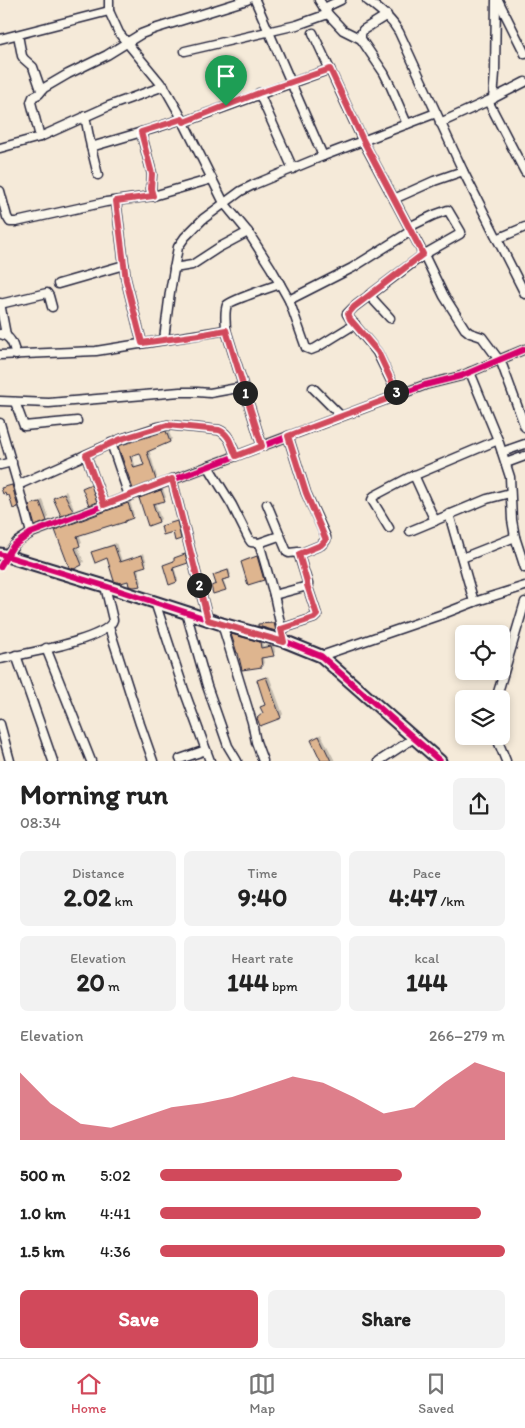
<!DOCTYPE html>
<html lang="en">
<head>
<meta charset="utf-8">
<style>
  :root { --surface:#fff; --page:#f2f2f2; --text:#222; --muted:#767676; --line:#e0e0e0; --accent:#d1495b }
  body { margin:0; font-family:Itim,sans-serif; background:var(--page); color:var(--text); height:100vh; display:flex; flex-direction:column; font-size:19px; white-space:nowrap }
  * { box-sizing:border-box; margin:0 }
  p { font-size:16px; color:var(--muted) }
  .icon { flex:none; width:28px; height:28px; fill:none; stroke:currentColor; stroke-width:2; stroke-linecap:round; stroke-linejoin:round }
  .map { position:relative; height:761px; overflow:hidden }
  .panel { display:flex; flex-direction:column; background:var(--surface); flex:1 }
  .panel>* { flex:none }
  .controls { position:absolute; left:455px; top:625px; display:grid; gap:10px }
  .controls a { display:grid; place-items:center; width:55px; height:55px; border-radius:8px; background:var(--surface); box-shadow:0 2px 8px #0003; font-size:25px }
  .pin { position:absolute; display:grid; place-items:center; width:42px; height:42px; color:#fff; margin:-51px -21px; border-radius:50% 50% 50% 0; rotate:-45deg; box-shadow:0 0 5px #0007 }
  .pin .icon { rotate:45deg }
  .km { position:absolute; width:25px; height:25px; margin:-12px; border-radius:50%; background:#222; color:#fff; font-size:14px; line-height:25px; text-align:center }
  .round { display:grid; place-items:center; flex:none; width:52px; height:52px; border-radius:8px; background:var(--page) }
  .summary { display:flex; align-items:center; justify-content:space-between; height:85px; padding:0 20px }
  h1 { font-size:28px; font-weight:800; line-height:38px }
  .stats { display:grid; grid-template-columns:repeat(3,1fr); gap:8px; height:85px; padding:5px 20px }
  .stats div { display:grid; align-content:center; border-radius:8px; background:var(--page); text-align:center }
  .stats b { font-size:25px; font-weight:800 }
  .stats small { font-size:14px; font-weight:400 }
  .stats p { font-size:14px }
  .chart { height:140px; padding:10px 20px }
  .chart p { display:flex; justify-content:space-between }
  .chart svg { width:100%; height:90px; margin-top:5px; fill:var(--accent); opacity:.7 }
  .action { display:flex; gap:10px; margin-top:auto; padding:10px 20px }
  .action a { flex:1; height:58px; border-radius:8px; background:var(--accent); color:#fff; font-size:20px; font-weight:800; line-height:58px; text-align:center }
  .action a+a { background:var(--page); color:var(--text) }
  ul { padding:0 20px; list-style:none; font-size:16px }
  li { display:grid; grid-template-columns:80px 60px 1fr; align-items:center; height:38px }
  li i { height:12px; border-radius:6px; background:var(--accent) }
  .tabs { display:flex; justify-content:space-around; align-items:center; height:70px; border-top:1px solid var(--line); background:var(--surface); font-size:14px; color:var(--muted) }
  .tabs a { display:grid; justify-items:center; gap:2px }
  .tabs .selected { color:var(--accent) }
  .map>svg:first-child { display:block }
  .shadow { fill:#0003; fill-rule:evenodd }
  .building { fill:#deb58f; stroke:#22223b; fill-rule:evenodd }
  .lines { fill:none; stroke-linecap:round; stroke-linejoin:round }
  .street-casing { stroke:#22223b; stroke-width:11 }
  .secondary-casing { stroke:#22223b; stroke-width:15 }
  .street { stroke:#fbf7ec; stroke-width:8 }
  .secondary { stroke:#fbf7ec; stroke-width:11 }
  .cycleway-casing { stroke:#fbf7ec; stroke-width:9 }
  .cycleway { stroke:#d6006c; stroke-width:6 }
  .route-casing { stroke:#fff; stroke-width:10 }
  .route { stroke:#d1495b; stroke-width:6 }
</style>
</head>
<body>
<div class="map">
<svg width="525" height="761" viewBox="0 0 525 761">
  <rect width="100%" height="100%" fill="#f5ead9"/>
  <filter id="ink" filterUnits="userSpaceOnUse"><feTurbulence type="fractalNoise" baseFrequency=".02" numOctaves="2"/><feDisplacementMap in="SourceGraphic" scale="10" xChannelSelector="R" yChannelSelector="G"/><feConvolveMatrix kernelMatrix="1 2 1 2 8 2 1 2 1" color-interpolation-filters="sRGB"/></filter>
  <g filter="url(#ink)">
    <!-- shadow -->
    <g class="shadow">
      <path d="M168 430 172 439 170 441 149 449 157 477 155 479 133 487 120 447 122 445ZM141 451 145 464 136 467 132 455Z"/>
      <polygon points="13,484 19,505 18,506 10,493 2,489"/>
      <polygon points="92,484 98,500 96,501 83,488"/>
      <polygon points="163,489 166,497 164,500 155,502 161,519 159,521 141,499 143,496"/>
      <polygon points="66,491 74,508 72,510 54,498"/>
      <polygon points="43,500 49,517 46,520 31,506 33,503"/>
      <polygon points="130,501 134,515 132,517 127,519 125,521 113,523 79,534 82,542 77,545 84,562 81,564 57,530 59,528"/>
      <polygon points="178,521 182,536 176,539 174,530 162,526"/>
      <polygon points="116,543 122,561 144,553 147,563 138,568 142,582 140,584 129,580 108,557 93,553 95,551"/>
      <polygon points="186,554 188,560 174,567 178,580 177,581 164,565 176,560 176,557"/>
      <polygon points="259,555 265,577 263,579 242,562 244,560"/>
      <polygon points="229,569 231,575 223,579 226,587 225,589 217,584 214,575"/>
      <polygon points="275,622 277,628 275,630 259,624 261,623"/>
      <polygon points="235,632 262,640 263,646 274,644 275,652 273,655 263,657 264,663 262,665 232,635"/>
      <polygon points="269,676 283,714 281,717 260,724 264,713 262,707 266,704 258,681 261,678"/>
      <polygon points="321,734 335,761 323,761 313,740"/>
    </g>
    <!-- building -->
    <g class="building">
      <path d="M166 431 170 442 147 452 156 480 133 489 118 446ZM140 453 144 465 134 468 130 456Z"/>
      <polygon points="12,485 18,507 13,509 9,495 6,496 5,493 3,494 1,488"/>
      <polygon points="89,485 91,485 97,502 89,505 82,488"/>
      <polygon points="161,490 165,501 153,504 159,522 148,526 139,498"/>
      <polygon points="64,493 73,511 61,516 53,498"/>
      <polygon points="40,502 47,521 35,526 29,505"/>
      <polygon points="128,503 133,518 125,521 125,522 112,526 112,525 77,536 80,546 75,548 82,565 74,569 69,567 55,530"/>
      <polygon points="177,521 181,539 175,541 173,532 163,535 161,526"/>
      <polygon points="114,545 120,562 142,555 146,566 136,569 141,586 134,587 129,586 128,581 121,583 114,581 107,558 95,563 91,552"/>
      <polygon points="185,554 188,563 173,568 177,582 169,585 163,565 174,561 174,558"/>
      <polygon points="257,556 264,580 248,585 241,562"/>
      <polygon points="228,570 230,578 222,580 226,590 213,594 211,586 216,584 213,575"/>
      <polygon points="274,623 276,631 258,626 258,624"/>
      <polygon points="231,634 260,642 261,648 271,646 274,656 261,658 262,667 242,670 238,653 237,653"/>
      <polygon points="266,677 281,718 260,726 257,718 263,713 260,707 265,705 257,680"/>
      <polygon points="319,736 331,761 321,761 311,740"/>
    </g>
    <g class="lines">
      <!-- street casing -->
      <g class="street-casing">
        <g id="street">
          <polyline points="109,0 109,11 119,33 166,90 179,113 224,203 248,232 271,268 289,300 306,348 311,350 316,348 355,324"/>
          <polyline points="255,0 323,156"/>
          <polyline points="319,0 328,14 343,30 361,39"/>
          <path d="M367 0C380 10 391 18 399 32L463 171 525 294"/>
          <polyline points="498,0 525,54"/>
          <polyline points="324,8 341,0"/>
          <polyline points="387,15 363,30 361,34 361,39 384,73 391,87 407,124"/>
          <polyline points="313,33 363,141 426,259 444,296 465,329 470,333 482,337 499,360"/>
          <polyline points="18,35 22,56 24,59 33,67 41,90"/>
          <polyline points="0,39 109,11"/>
          <polyline points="185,51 297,25 328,14"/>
          <polyline points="259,93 293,169"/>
          <polyline points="493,99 495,73 496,0"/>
          <polyline points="488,101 525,172"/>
          <polyline points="85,116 91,147 98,175"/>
          <polyline points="184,122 330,69"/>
          <polyline points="440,123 488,101 525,82"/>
          <polyline points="141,132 152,174 151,189 153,196"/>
          <polyline points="40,137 31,102 33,97 39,94 44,88 68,74 107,55 141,34 154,29 247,0"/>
          <polyline points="91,147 152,129 182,119"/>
          <polyline points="0,148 40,137 109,106 164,86"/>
          <polyline points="0,191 7,217 10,222 16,222 106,202 153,196 212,179"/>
          <polyline points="394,199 434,181 463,171"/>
          <polyline points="116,201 126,280 142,343"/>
          <polyline points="497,239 525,227"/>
          <polyline points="174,268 192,265 218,248 248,232"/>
          <polyline points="58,284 124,265"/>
          <polyline points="369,295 390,318"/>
          <polyline points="289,300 352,268 411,231"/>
          <polyline points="0,303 6,335"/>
          <polyline points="0,304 47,293 49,296 52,307"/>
          <path d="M0 334C11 336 13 344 16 355"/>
          <polyline points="164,339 170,292 178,247 185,237 203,219 241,191 253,185 323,156 436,113"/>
          <polyline points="0,355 96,351 226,330"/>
          <polyline points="500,359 525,427"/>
          <polyline points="470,372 498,440 510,477 512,520 515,537 525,568"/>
          <polyline points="313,388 341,416"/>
          <polyline points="398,395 377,352 350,319 347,314 354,307 423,255 460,234 461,232 448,210 434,215 409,227"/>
          <polyline points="0,401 49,403 180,392 197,392 210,393 243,387"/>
          <polyline points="15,402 24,426 77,421"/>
          <polyline points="0,423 18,485 31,533"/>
          <polyline points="288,436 306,493 326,537 326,540 321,545 299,554"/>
          <polyline points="111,443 129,496"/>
          <path d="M262 446 226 330C226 322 224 312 227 305 230 301 271 287 280 284"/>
          <polyline points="502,452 525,444"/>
          <polyline points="86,455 104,505"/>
          <polyline points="506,463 525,456"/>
          <polyline points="0,465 12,462"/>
          <polyline points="208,466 232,505 249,539 251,542 259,543 260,546 274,595 284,641"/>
          <polyline points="414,475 435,521"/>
          <polyline points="172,479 208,620"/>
          <path d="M18 485 121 439 158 427 167 425 219 430C230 434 232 447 236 456"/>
          <polyline points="267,504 287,552 289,553 298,552 308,584 304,587 274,595"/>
          <polyline points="449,514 474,602"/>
          <polyline points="389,528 372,500 374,496 408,478 498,440"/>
          <polyline points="410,531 487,499 510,493"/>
          <polyline points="259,543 279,536"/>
          <polyline points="6,555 17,542 31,533 425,385 461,376 525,349"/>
          <polyline points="462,558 515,537"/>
          <polyline points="155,602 184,690 210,761"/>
          <polyline points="186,612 207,686 228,746 237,761"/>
          <polyline points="222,624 252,722 256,742 263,761"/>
          <polyline points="109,627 140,724 153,761"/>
          <polyline points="281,629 314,618 317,615 307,585"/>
          <polyline points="46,648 91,761"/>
          <polyline points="16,655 53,761"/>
          <polyline points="321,656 443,614 474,602 525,586"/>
          <path d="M0 659C21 654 108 640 113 620L105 586"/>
          <polyline points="496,699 525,602"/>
          <polyline points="0,724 10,761"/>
          <polyline points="496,736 506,761"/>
          <polyline points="180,759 206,750"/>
          <polyline points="379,761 414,738"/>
        </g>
      </g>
      <!-- secondary casing -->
      <g class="secondary-casing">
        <polyline id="secondary" points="0,554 105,586 222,624 284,641 321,656 440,761"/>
      </g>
      <!-- street -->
      <use href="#street" class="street"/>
      <!-- secondary -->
      <use href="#secondary" class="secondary"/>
      <!-- cycleway casing -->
      <g class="cycleway-casing">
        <g id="cycleway">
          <polyline points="0,554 105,586 222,624 284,641 321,656 440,761"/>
          <polyline points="0,567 13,546 31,533 425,385 461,376 525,349"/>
        </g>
      </g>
      <!-- cycleway -->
      <use href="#cycleway" class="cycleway"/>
    </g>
  </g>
  <g class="lines" filter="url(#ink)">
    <!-- route casing -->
    <g class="route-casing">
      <path id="route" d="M330 69 363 140 423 254 354 307 348 314 350 319 378 352 398 395 288 436 306 493 326 540 321 545 299 554 307 582V585L317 615 314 618 281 629 284 642 208 620 172 479 104 505 86 455 121 439 167 425 219 430C230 434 232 447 236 456L262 446 226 330 199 335 142 343 126 280 116 201 153 196 151 189 152 174 141 132 182 119 184 122 259 93Z"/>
    </g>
    <!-- route -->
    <use href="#route" class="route"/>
  </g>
</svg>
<div class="controls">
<a><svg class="icon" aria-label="locate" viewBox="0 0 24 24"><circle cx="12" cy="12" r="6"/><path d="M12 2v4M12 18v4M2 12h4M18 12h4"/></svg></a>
<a><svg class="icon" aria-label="layers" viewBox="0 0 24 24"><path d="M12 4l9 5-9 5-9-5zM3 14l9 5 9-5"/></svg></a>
</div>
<div class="pin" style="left:226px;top:106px;background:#1e9e55"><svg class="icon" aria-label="arrive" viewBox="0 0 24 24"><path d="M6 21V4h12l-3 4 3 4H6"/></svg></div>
<b class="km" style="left:245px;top:393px">1</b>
<b class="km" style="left:199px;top:585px">2</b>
<b class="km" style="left:396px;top:392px">3</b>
</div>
<section class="panel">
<div class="summary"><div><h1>Morning run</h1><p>08:34</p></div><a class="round"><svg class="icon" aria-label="share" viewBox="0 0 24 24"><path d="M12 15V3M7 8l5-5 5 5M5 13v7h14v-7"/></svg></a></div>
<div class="stats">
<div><p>Distance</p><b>2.02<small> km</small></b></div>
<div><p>Time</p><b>9:40</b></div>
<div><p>Pace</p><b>4:47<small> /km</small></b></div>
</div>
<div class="stats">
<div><p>Elevation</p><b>20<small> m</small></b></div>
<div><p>Heart rate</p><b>144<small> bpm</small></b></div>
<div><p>kcal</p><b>144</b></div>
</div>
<div class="chart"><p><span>Elevation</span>266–279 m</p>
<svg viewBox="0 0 160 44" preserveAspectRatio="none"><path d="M0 44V11L10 26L20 36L30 38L40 33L50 28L60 26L70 23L80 18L90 13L100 16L110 23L120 31L130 28L140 16L150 6L160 11V44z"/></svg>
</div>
<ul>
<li><b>500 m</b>5:02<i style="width:70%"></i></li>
<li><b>1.0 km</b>4:41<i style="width:93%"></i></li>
<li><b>1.5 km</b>4:36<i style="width:100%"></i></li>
</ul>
<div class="action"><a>Save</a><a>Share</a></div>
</section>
<nav class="tabs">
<a class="selected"><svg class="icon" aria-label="home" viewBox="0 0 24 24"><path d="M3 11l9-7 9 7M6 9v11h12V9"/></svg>Home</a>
<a><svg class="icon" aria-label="map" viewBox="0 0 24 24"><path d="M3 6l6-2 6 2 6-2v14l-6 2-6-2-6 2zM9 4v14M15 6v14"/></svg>Map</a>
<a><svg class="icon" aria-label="saved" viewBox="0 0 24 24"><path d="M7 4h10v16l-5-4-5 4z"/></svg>Saved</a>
</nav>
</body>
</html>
